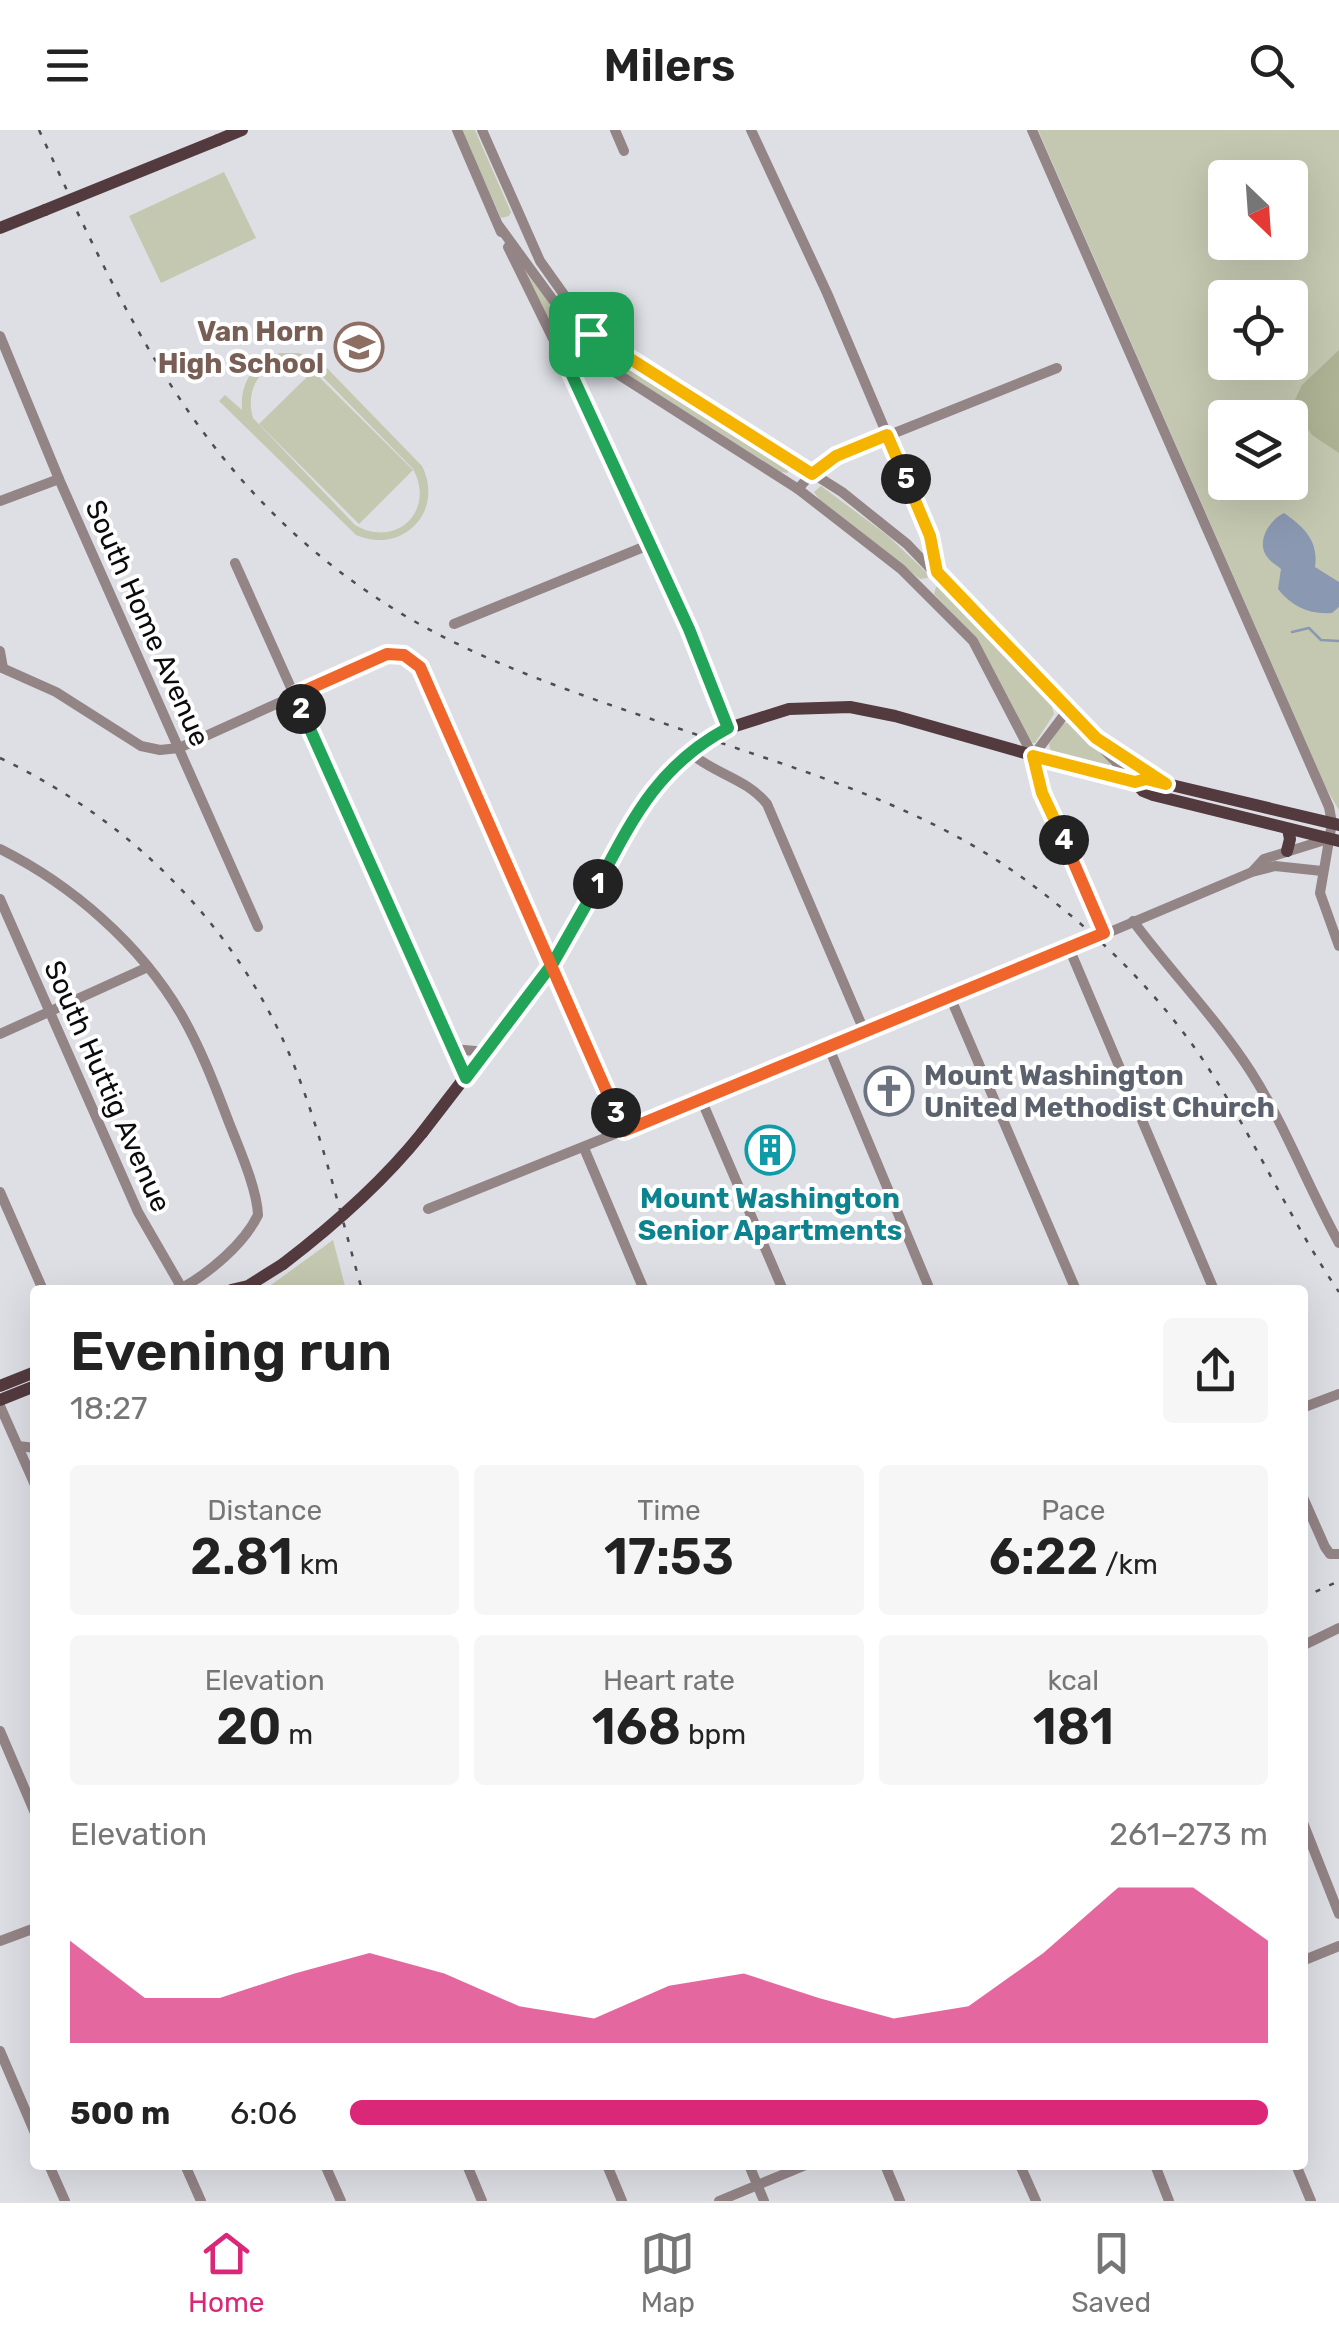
<!DOCTYPE html>
<html lang="en">
<head>
<meta charset="utf-8">
<style>
  :root { --surface:#fff; --page:#f6f6f6; --text:#222; --muted:#767676; --line:#e0e0e0; --accent:#db2777 }
  body { margin:0; font-family:Rubik,sans-serif; background:var(--page); color:var(--text); height:100vh; display:flex; flex-direction:column; font-size:38px; white-space:nowrap }
  * { box-sizing:border-box; margin:0 }
  p { font-size:32px; color:var(--muted) }
  .icon { flex:none; width:55px; height:55px; fill:none; stroke:currentColor; stroke-width:2; stroke-linecap:round; stroke-linejoin:round }
  .map { position:relative; flex:1; overflow:hidden }
  .panel { position:absolute; left:30px; top:1155px; width:1278px; height:885px; display:flex; flex-direction:column; background:var(--surface); border-radius:10px; box-shadow:0 10px 40px #0002 }
  .panel>* { flex:none }
  .needle { width:65px; rotate:155deg }
  .fabs { position:absolute; left:1208px; top:30px; display:grid; gap:20px }
  .fabs a { display:grid; place-items:center; width:100px; height:100px; border-radius:10px; background:var(--surface); box-shadow:0 10px 40px #0002; font-size:50px }
  .pin { position:absolute; display:grid; place-items:center; width:85px; height:85px; color:#fff; margin:-42px; border-radius:20px; box-shadow:0 5px 15px #0006 }
  .km { position:absolute; width:50px; height:50px; margin:-25px; border-radius:50%; background:#222; color:#fff; font-size:28px; line-height:50px; text-align:center }
  .round { display:grid; place-items:center; flex:none; width:105px; height:105px; border-radius:10px; background:var(--page) }
  .summary { display:flex; align-items:center; justify-content:space-between; height:170px; padding:0 40px }
  h1 { font-size:55px; font-weight:600; line-height:75px }
  .stats { display:grid; grid-template-columns:repeat(3,1fr); gap:15px; height:170px; padding:10px 40px }
  .stats div { display:grid; align-content:center; border-radius:10px; background:var(--page); text-align:center }
  .stats b { font-size:50px; font-weight:600 }
  .stats small { font-size:28px; font-weight:400 }
  .stats p { font-size:28px }
  .chart { height:280px; padding:20px 40px }
  .chart p { display:flex; justify-content:space-between }
  .chart svg { width:100%; height:180px; margin-top:10px; fill:var(--accent); opacity:.7 }
  ul { padding:0 40px; list-style:none; font-size:32px }
  li { display:grid; grid-template-columns:160px 120px 1fr; align-items:center; height:75px }
  li i { height:25px; border-radius:12px; background:var(--accent) }
  header { display:flex; justify-content:space-between; align-items:center; height:130px; padding:0 40px; background:var(--surface); font-size:45px; font-weight:600 }
  .dock { display:flex; justify-content:space-around; align-items:center; height:140px; border-top:2px solid var(--line); background:var(--surface); font-size:28px; color:var(--muted) }
  .dock a { display:grid; justify-items:center; gap:5px }
  .dock .selected { color:var(--accent) }
  .map>svg:first-child { display:block }
  .green { fill:#c4c8b0; fill-rule:evenodd }
  .forest { fill:#aeb395 }
  .water { fill:#8b98b2 }
  .lines { fill:none; stroke-linecap:round; stroke-linejoin:round }
  .stream { stroke:#8b98b2; stroke-width:2.5 }
  .minor { stroke:#938486; stroke-width:10 }
  .major { stroke:#533a3f; stroke-width:12 }
  .rail { stroke:#4d4d50; stroke-width:2.5; stroke-dasharray:5 10; stroke-linecap:butt }
  .major-bridge { stroke:#533a3f; stroke-width:12 }
  .split-1-casing { stroke:#fff; stroke-width:20 }
  .split-2-casing { stroke:#fff; stroke-width:20 }
  .split-3-casing { stroke:#fff; stroke-width:20 }
  .split-4-casing { stroke:#fff; stroke-width:20 }
  .split-5-casing { stroke:#fff; stroke-width:20 }
  .split-6-casing { stroke:#fff; stroke-width:20 }
  .split-1 { stroke:#22a559; stroke-width:12 }
  .split-2 { stroke:#22a559; stroke-width:12 }
  .split-3 { stroke:#f0652b; stroke-width:12 }
  .split-4 { stroke:#f0652b; stroke-width:12 }
  .split-5 { stroke:#f5b400; stroke-width:12 }
  .split-6 { stroke:#f5b400; stroke-width:12 }
  .labels { text-anchor:middle; stroke-width:8; stroke-linejoin:round; paint-order:stroke }
  .education-label { font-size:28px; font-weight:bold; fill:#785e54; stroke:#fff; text-anchor:end }
  .street-label { font-size:28px; fill:#0b0b0d; stroke:#fff }
  .worship-label { font-size:28px; font-weight:bold; fill:#5b616d; stroke:#fff; text-anchor:start }
  .culture-label { font-size:28px; font-weight:bold; fill:#0d838f; stroke:#fff }
</style>
</head>
<body>
<header><svg class="icon" aria-label="menu" viewBox="0 0 24 24"><path d="M4 6h16M4 12h16M4 18h16"/></svg>Milers<svg class="icon" aria-label="search" viewBox="0 0 24 24"><circle cx="10" cy="10" r="6"/><path d="M15 15l6 6"/></svg></header>
<div class="map">
<svg width="1339" height="2071" viewBox="0 0 1339 2071">
  <rect width="100%" height="100%" fill="#dedfe5"/>
  <!-- green -->
  <g class="green">
    <polygon points="461,0 475,0 511,82 509,86 501,88"/>
    <path d="M1038 0H1339V680L1327 660ZM1225 48H1290V112H1225ZM1225 168H1290V232H1225ZM1225 288H1290V352H1225Z"/>
    <polygon points="224,42 256,108 161,153 129,86"/>
    <polygon points="513,120 547,168 583,205 574,223 568,224 565,220 528,155"/>
    <polygon points="591,211 777,327 788,337 788,343 781,342 588,220 587,216"/>
    <path d="M280 223H299L323 234 422 336C445 382 402 425 356 405L219 271 225 265 242 280C240 252 253 233 280 223ZM296 231 317 241 413 339C436 381 396 419 355 395L253 288C244 256 263 232 296 231Z"/>
    <polygon points="313,241 413,340 359,394 259,294"/>
    <polygon points="821,356 887,405 926,442 928,448 920,449 819,369 814,362"/>
    <polygon points="936,457 941,457 1051,572 1054,584 1035,613 1030,613 984,523 972,504 934,464"/>
    <polygon points="1063,593 1068,593 1110,632 1110,636 1051,622 1049,614"/>
    <polygon points="333,1110 346,1160 263,1160 271,1155"/>
  </g>
  <!-- forest -->
  <polygon class="forest" points="1339,220 1339,323 1312,305 1292,276 1302,255"/>
  <!-- water -->
  <path class="water" d="M1284 383C1304 397 1319 411 1315 437L1339 452V477L1332 483C1310 485 1291 476 1278 459L1281 439C1277 435 1272 433 1268 428 1255 413 1269 390 1284 383Z"/>
  <g class="lines">
    <!-- stream -->
    <polyline class="stream" points="1292,502 1309,498 1321,510 1339,511"/>
    <!-- minor -->
    <g class="minor">
      <polyline points="457,0 501,102"/>
      <polyline points="482,0 540,131 582,190"/>
      <polyline points="615,0 624,21"/>
      <polyline points="751,0 827,163 930,406 937,441"/>
      <polyline points="1032,0 1329,677 1332,693 1320,763 1339,816"/>
      <polyline points="499,96 553,170 591,203 842,362 907,414 1135,652"/>
      <polyline points="508,117 614,333 689,499 729,598"/>
      <polyline points="0,206 59,349 258,797"/>
      <polyline points="580,220 798,359 901,439 973,511 1033,626"/>
      <polyline points="798,359 812,343 837,326 1057,238"/>
      <polyline points="0,371 59,349"/>
      <polyline points="235,433 466,948"/>
      <polyline points="454,494 651,414"/>
      <polyline points="0,521 3,538"/>
      <polyline points="0,537 56,562 141,616 160,620 179,618 387,524 404,525 420,537 553,833 624,1001"/>
      <polyline points="1067,581 1033,626 1035,640 1105,803"/>
      <polyline points="1102,611 1162,651"/>
      <path d="M689 622C714 644 746 648 767 674L865 903"/>
      <path d="M0 719C72 755 140 814 181 884 200 917 214 953 228 990 238 1016 257 1058 258 1085 244 1114 209 1143 182 1158"/>
      <polyline points="1253,741 1264,729 1328,709"/>
      <polyline points="0,769 138,1082 183,1160"/>
      <path d="M1133 791C1171 842 1217 889 1251 942 1286 997 1308 1057 1339 1113"/>
      <polyline points="1069,818 1214,1160"/>
      <polyline points="951,869 1076,1160"/>
      <polyline points="0,904 148,837"/>
      <polyline points="829,918 930,1160"/>
      <polyline points="453,919 486,922"/>
      <polyline points="701,969 783,1160"/>
      <polyline points="584,1018 644,1160"/>
      <polyline points="0,1062 43,1160"/>
      <polyline points="428,1079 951,869 1252,742 1275,736 1322,741"/>
      <polyline points="0,1276 35,1355"/>
      <polyline points="1302,1278 1339,1264"/>
      <polyline points="18,1316 35,1318"/>
      <polyline points="1302,1365 1325,1417 1330,1424 1339,1424"/>
      <polyline points="1302,1516 1339,1498"/>
      <polyline points="0,1601 35,1683"/>
      <polyline points="1302,1690 1339,1784"/>
      <polyline points="0,1811 35,1798"/>
      <polyline points="1302,1831 1339,1816"/>
      <polyline points="0,1921 35,2003"/>
      <polyline points="49,2035 65,2071"/>
      <polyline points="185,2035 201,2071"/>
      <polyline points="325,2035 341,2071"/>
      <polyline points="467,2035 482,2071"/>
      <polyline points="607,2035 622,2071"/>
      <polyline points="749,2035 764,2071"/>
      <polyline points="885,2035 900,2071"/>
      <polyline points="1020,2035 1036,2071"/>
      <polyline points="1155,2035 1169,2071"/>
      <polyline points="1296,2035 1311,2071"/>
      <polyline points="719,2071 806,2035"/>
    </g>
    <!-- major -->
    <g class="major">
      <polyline points="218,10 242,0"/>
      <polyline points="0,98 45,80"/>
      <polyline points="1135,652 1143,661 1153,665 1339,711"/>
      <polyline points="1287,721 1290,709 1288,699"/>
      <polyline points="422,1003 553,833 648,664 695,618 729,598 789,579 850,577 895,586 1106,646 1135,652 1146,649 1339,695"/>
      <polyline points="231,1160 248,1156 283,1134"/>
      <polyline points="0,1256 35,1242"/>
      <polyline points="0,1270 35,1256"/>
    </g>
    <!-- rail -->
    <g class="rail">
      <path d="M39 0C131 199 209 369 407 487 494 538 591 568 686 601 807 643 931 677 1035 757 1100 806 1160 865 1205 933 1254 1007 1289 1089 1339 1162"/>
      <path d="M0 628C138 694 245 805 299 948 325 1017 342 1090 362 1160"/>
      <polyline points="1302,1468 1339,1451"/>
    </g>
    <!-- major-bridge -->
    <g class="major-bridge">
      <polyline points="45,80 218,10"/>
      <path d="M283 1134C334 1095 382 1053 422 1003"/>
    </g>
  </g>
  <g class="lines">
    <!-- split-1 casing -->
    <g class="split-1-casing">
      <path id="split-1" d="M591 204 574 231 571 243 689 499 728 598C659 635 634 686 598 754"/>
    </g>
    <!-- split-2 casing -->
    <g class="split-2-casing">
      <polyline id="split-2" points="301,579 466,948 553,833 598,754"/>
    </g>
    <!-- split-3 casing -->
    <g class="split-3-casing">
      <polyline id="split-3" points="301,579 295,565 387,524 404,525 420,537 616,983"/>
    </g>
    <!-- split-4 casing -->
    <g class="split-4-casing">
      <polyline id="split-4" points="616,983 624,1001 1104,803 1064,710"/>
    </g>
    <!-- split-5 casing -->
    <g class="split-5-casing">
      <polyline id="split-5" points="906,349 930,406 937,442 1096,608 1166,654 1146,649 1135,652 1033,626 1042,663 1064,710"/>
    </g>
    <!-- split-6 casing -->
    <g class="split-6-casing">
      <polyline id="split-6" points="591,204 812,344 836,326 887,305 906,349"/>
    </g>
    <!-- split-1 -->
    <use href="#split-1" class="split-1"/>
    <!-- split-2 -->
    <use href="#split-2" class="split-2"/>
    <!-- split-3 -->
    <use href="#split-3" class="split-3"/>
    <!-- split-4 -->
    <use href="#split-4" class="split-4"/>
    <!-- split-5 -->
    <use href="#split-5" class="split-5"/>
    <!-- split-6 -->
    <use href="#split-6" class="split-6"/>
  </g>
  <!-- icons -->
  <defs>
    <g id="school-ring" transform="scale(2.5)"><circle r="9.5" fill="#fff" stroke="#8d6e63" stroke-width="1.5"/><path d="M0-5L7-2L0 1L-7-2ZM-4 1L0 2.5L4 1V4Q0 6-4 4Z" fill="#8d6e63"/></g>
    <g id="church-ring" transform="scale(2.5)"><circle r="9.5" fill="#fff" stroke="#6b7280" stroke-width="1.5"/><path d="M-1.2-6h2.4v3.5h3.3v2.4h-3.3V6h-2.4V-.1h-3.3v-2.4h3.3Z" fill="#6b7280"/></g>
    <g id="building-ring" transform="scale(2.5)"><circle r="9.5" fill="#fff" stroke="#0f9aa8" stroke-width="1.5"/><path d="M-4-6H4V6H1V3H-1V6H-4ZM-2.5-4.3h1.7v1.8h-1.7ZM.8-4.3h1.7v1.8H.8ZM-2.5-1h1.7V.8h-1.7ZM.8-1h1.7V.8H.8Z" fill="#0f9aa8"/></g>
  </defs>
  <g fill-rule="evenodd">
    <use href="#school-ring" x="359" y="217"/>
    <use href="#church-ring" x="889" y="961"/>
    <use href="#building-ring" x="770" y="1020"/>
  </g>
  <g class="labels">
    <!-- education labels -->
    <g class="education-label">
      <text x="324" y="211">Van Horn<tspan x="324" dy="32">High School</tspan></text>
    </g>
    <!-- street labels -->
    <g class="street-label">
      <text transform="translate(148 493) rotate(66)" y="10">South Home Avenue</text>
      <text transform="translate(108 956) rotate(66)" y="10">South Huttig Avenue</text>
    </g>
    <!-- worship labels -->
    <g class="worship-label">
      <text x="924" y="955">Mount Washington<tspan x="924" dy="32">United Methodist Church</tspan></text>
    </g>
    <!-- culture labels -->
    <g class="culture-label">
      <text x="770" y="1078">Mount Washington<tspan x="770" dy="32">Senior Apartments</tspan></text>
    </g>
  </g>
</svg>
<div class="fabs">
<a><svg class="needle" viewBox="-14 -14 28 28"><path d="M0-13l5 13h-10z" fill="#e53935"/><path d="M0 13l5-13h-10z" fill="#767676"/></svg></a>
<a><svg class="icon" aria-label="locate" viewBox="0 0 24 24"><circle cx="12" cy="12" r="6"/><path d="M12 2v4M12 18v4M2 12h4M18 12h4"/></svg></a>
<a><svg class="icon" aria-label="layers" viewBox="0 0 24 24"><path d="M12 4l9 5-9 5-9-5zM3 14l9 5 9-5"/></svg></a>
</div>
<div class="pin" style="left:591px;top:204px;background:#1e9e55"><svg class="icon" aria-label="arrive" viewBox="0 0 24 24"><path d="M6 21V4h12l-3 4 3 4H6"/></svg></div>
<b class="km" style="left:598px;top:754px">1</b>
<b class="km" style="left:301px;top:579px">2</b>
<b class="km" style="left:616px;top:983px">3</b>
<b class="km" style="left:1064px;top:710px">4</b>
<b class="km" style="left:906px;top:349px">5</b>
<section class="panel">
<div class="summary"><div><h1>Evening run</h1><p>18:27</p></div><a class="round"><svg class="icon" aria-label="share" viewBox="0 0 24 24"><path d="M12 15V3M7 8l5-5 5 5M5 13v7h14v-7"/></svg></a></div>
<div class="stats">
<div><p>Distance</p><b>2.81<small> km</small></b></div>
<div><p>Time</p><b>17:53</b></div>
<div><p>Pace</p><b>6:22<small> /km</small></b></div>
</div>
<div class="stats">
<div><p>Elevation</p><b>20<small> m</small></b></div>
<div><p>Heart rate</p><b>168<small> bpm</small></b></div>
<div><p>kcal</p><b>181</b></div>
</div>
<div class="chart"><p><span>Elevation</span>261–273 m</p>
<svg viewBox="0 0 160 44" preserveAspectRatio="none"><path d="M0 44V19L10 33L20 33L30 27L40 22L50 27L60 35L70 38L80 30L90 27L100 33L110 38L120 35L130 22L140 6L150 6L160 19V44z"/></svg>
</div>
<ul>
<li><b>500 m</b>6:06<i style="width:100%"></i></li>
</ul>
</section>
</div>
<nav class="dock">
<a class="selected"><svg class="icon" aria-label="home" viewBox="0 0 24 24"><path d="M3 11l9-7 9 7M6 9v11h12V9"/></svg>Home</a>
<a><svg class="icon" aria-label="map" viewBox="0 0 24 24"><path d="M3 6l6-2 6 2 6-2v14l-6 2-6-2-6 2zM9 4v14M15 6v14"/></svg>Map</a>
<a><svg class="icon" aria-label="saved" viewBox="0 0 24 24"><path d="M7 4h10v16l-5-4-5 4z"/></svg>Saved</a>
</nav>
</body>
</html>
